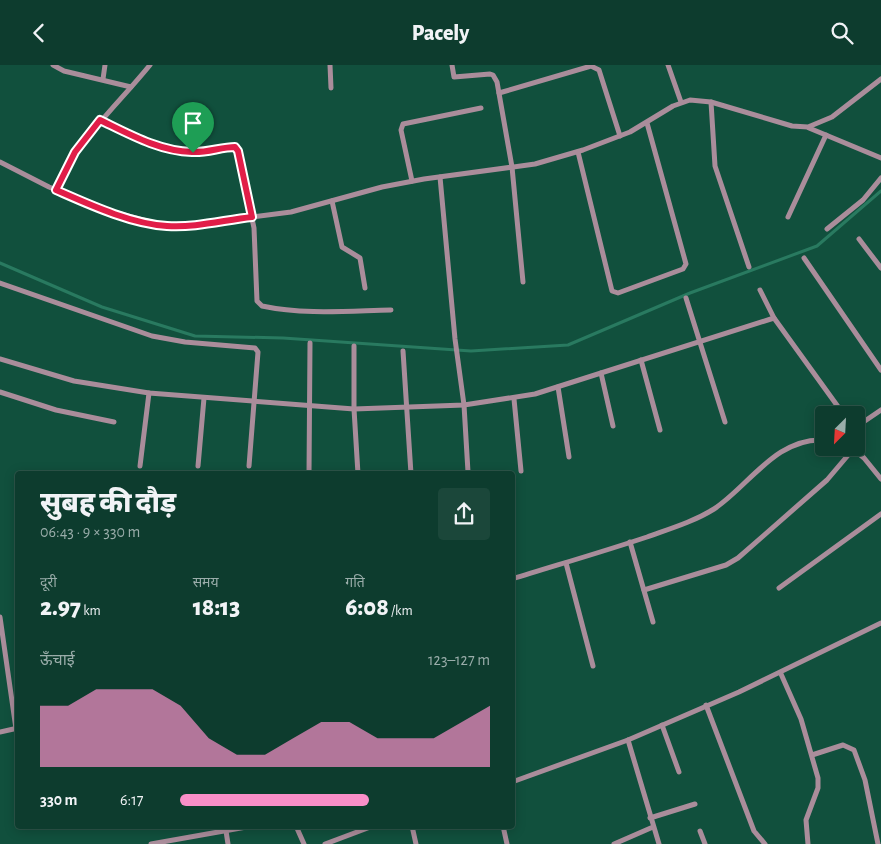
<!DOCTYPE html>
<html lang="hi">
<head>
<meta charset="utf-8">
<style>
  :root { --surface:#0d3c2e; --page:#1b473a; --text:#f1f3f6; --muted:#9aadaa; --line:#2d564a; --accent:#f98fc8 }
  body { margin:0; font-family:"Alegreya Sans","Noto Sans Devanagari",sans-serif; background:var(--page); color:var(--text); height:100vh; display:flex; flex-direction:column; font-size:19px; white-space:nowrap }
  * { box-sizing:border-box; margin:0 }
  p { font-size:16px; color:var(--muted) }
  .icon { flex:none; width:28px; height:28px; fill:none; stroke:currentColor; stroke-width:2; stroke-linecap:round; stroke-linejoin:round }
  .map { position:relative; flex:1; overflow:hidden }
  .details { position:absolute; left:15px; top:406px; width:500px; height:358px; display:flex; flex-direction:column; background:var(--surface); border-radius:5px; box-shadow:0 2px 12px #0003,0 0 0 1px var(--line) }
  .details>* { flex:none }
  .needle { width:32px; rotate:204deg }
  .fabs { position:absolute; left:815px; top:341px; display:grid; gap:10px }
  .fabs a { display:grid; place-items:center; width:50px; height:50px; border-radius:5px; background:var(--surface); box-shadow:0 2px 12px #0003,0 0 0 1px var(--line); font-size:25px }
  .pin { position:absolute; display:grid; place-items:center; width:42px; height:42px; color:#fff; margin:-51px -21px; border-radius:50% 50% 50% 0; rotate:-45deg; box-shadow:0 0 5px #0007 }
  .pin .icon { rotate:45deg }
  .round { display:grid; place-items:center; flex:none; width:52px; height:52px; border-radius:5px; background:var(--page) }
  .summary { display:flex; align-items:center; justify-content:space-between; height:85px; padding:0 25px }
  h1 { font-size:28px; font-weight:800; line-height:38px }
  .stats { display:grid; grid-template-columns:repeat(3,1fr); gap:8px; height:85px; padding:5px 25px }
  .stats div { display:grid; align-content:center }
  .stats b { font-size:25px; font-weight:800 }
  .stats small { font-size:14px; font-weight:400 }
  .stats p { font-size:14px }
  .chart { height:140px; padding:10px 25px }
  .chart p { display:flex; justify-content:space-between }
  .chart svg { width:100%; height:90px; margin-top:5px; fill:var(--accent); opacity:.7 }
  ul { padding:0 25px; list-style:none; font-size:16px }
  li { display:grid; grid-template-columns:80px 60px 1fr; align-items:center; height:38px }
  li i { height:12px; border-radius:6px; background:var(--accent) }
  header { display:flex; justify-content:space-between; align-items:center; height:65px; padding:0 25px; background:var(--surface); font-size:22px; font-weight:800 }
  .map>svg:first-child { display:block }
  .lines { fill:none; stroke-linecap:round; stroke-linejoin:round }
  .stream { stroke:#297a60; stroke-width:3 }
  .minor { stroke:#aa8d9b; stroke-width:5 }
  .route-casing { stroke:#fff; stroke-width:10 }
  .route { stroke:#e11d48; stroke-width:6 }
</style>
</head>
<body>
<header><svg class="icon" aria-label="back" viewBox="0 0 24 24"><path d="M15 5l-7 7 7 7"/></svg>Pacely<svg class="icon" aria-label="search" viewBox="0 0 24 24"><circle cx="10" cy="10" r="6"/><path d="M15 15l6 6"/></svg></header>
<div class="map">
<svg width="881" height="779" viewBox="0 0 881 779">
  <rect width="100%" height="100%" fill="#11503d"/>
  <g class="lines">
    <!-- stream -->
    <polyline class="stream" points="0,198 102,242 195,271 283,273 471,286 568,280 690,228 817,181 881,126"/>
    <!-- minor -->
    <g class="minor">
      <polyline points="53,0 64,6 131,22"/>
      <polyline points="330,0 331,23"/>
      <polyline points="452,0 454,12 490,9 493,10 497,17 512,102 523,217"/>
      <polyline points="668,0 681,37"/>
      <polyline points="103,14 105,0"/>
      <polyline points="499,28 591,1 599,5 620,71"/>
      <polyline points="711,37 715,101 749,202"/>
      <path d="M100 55C151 80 173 93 232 82L237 84 254 163 257 236 262 241C304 250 347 246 391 245"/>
      <polyline points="809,63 881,93"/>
      <polyline points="578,87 612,226 618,228 683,204 686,199 647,58"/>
      <polyline points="0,97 49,122 105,145 166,161 190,160 291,147 382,122 424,114 535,99 583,85 630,67 673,41 690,35 711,37 792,61 808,62 832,52 881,14"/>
      <polyline points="440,112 455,274 464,340 468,407"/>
      <polyline points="412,116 401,65 403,59 481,43"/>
      <path d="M56 125C79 73 115 43 150 0"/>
      <polyline points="332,136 342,182 360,193 365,223"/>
      <polyline points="788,152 826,70"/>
      <polyline points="827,164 863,135 881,113"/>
      <polyline points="859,174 881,203"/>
      <polyline points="804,193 881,305"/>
      <polyline points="0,218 152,271 185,277 255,283 258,287 249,401"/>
      <polyline points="760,225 774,253 844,350"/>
      <polyline points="686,233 725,357"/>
      <polyline points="354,281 354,344 358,409"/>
      <polyline points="403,286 411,409"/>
      <polyline points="0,294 74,316 149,328 354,344 464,340 535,329 774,253"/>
      <polyline points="641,295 660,365"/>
      <polyline points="601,308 613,361"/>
      <polyline points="558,322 569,392"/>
      <polyline points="0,327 56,345 114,357"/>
      <polyline points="514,334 521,406"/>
      <polyline points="856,362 881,345"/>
      <polyline points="851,382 864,393 881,414"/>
      <polyline points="140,401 149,328"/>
      <polyline points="198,401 204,333"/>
      <polyline points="309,409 310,278"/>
      <polyline points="630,477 653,557"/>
      <polyline points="566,498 593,601"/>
      <path d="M512 514C557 500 602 487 647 472 669 464 693 457 714 444 748 422 776 372 824 375"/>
      <polyline points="779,523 881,449"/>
      <polyline points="644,525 726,500 738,493 827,415 855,382"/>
      <polyline points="0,552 16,664"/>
      <polyline points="781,609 801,654 818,713 818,723 806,755 808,779"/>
      <polyline points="706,640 754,766 765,779"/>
      <polyline points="662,660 679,707"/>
      <polyline points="0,667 18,663"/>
      <polyline points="628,675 659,779"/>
      <polyline points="812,690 843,680 854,685 865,715 878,779"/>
      <polyline points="512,717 628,675 739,627 881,558"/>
      <polyline points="650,753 695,739"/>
      <polyline points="296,761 304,779"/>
      <polyline points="412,761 416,779"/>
      <polyline points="503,761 507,779"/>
      <polyline points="226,766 228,779"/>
      <polyline points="700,766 705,779"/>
      <polyline points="151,779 252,761"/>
      <polyline points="325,779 373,761"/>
      <polyline points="614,779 653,762"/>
    </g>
  </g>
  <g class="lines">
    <!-- route casing -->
    <g class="route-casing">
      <path id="route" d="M100 55C129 69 159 86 192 87 207 88 221 82 235 82L238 86 252 152C224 155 195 163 167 161 131 159 88 139 56 125L75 87Z"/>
    </g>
    <!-- route -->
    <use href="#route" class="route"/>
  </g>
</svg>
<div class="fabs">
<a><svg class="needle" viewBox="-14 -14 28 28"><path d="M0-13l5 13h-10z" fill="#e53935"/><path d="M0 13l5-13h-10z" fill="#9aadaa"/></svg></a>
</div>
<div class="pin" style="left:193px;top:88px;background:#1e9e55"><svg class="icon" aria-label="arrive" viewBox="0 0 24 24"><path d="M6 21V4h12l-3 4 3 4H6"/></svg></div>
<section class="details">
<div class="summary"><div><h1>सुबह की दौड़</h1><p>06:43 · 9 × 330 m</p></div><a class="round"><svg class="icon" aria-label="share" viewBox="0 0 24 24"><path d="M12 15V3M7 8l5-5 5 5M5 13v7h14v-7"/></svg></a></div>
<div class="stats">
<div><p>दूरी</p><b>2.97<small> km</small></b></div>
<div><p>समय</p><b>18:13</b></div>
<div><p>गति</p><b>6:08<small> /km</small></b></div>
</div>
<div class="chart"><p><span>ऊँचाई</span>123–127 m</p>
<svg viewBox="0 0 160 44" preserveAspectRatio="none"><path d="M0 44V14L10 14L20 6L30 6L40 6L50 14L60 30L70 38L80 38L90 30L100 22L110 22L120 30L130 30L140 30L150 22L160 14V44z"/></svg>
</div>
<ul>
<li><b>330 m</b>6:17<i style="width:61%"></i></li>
</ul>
</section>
</div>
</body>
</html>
